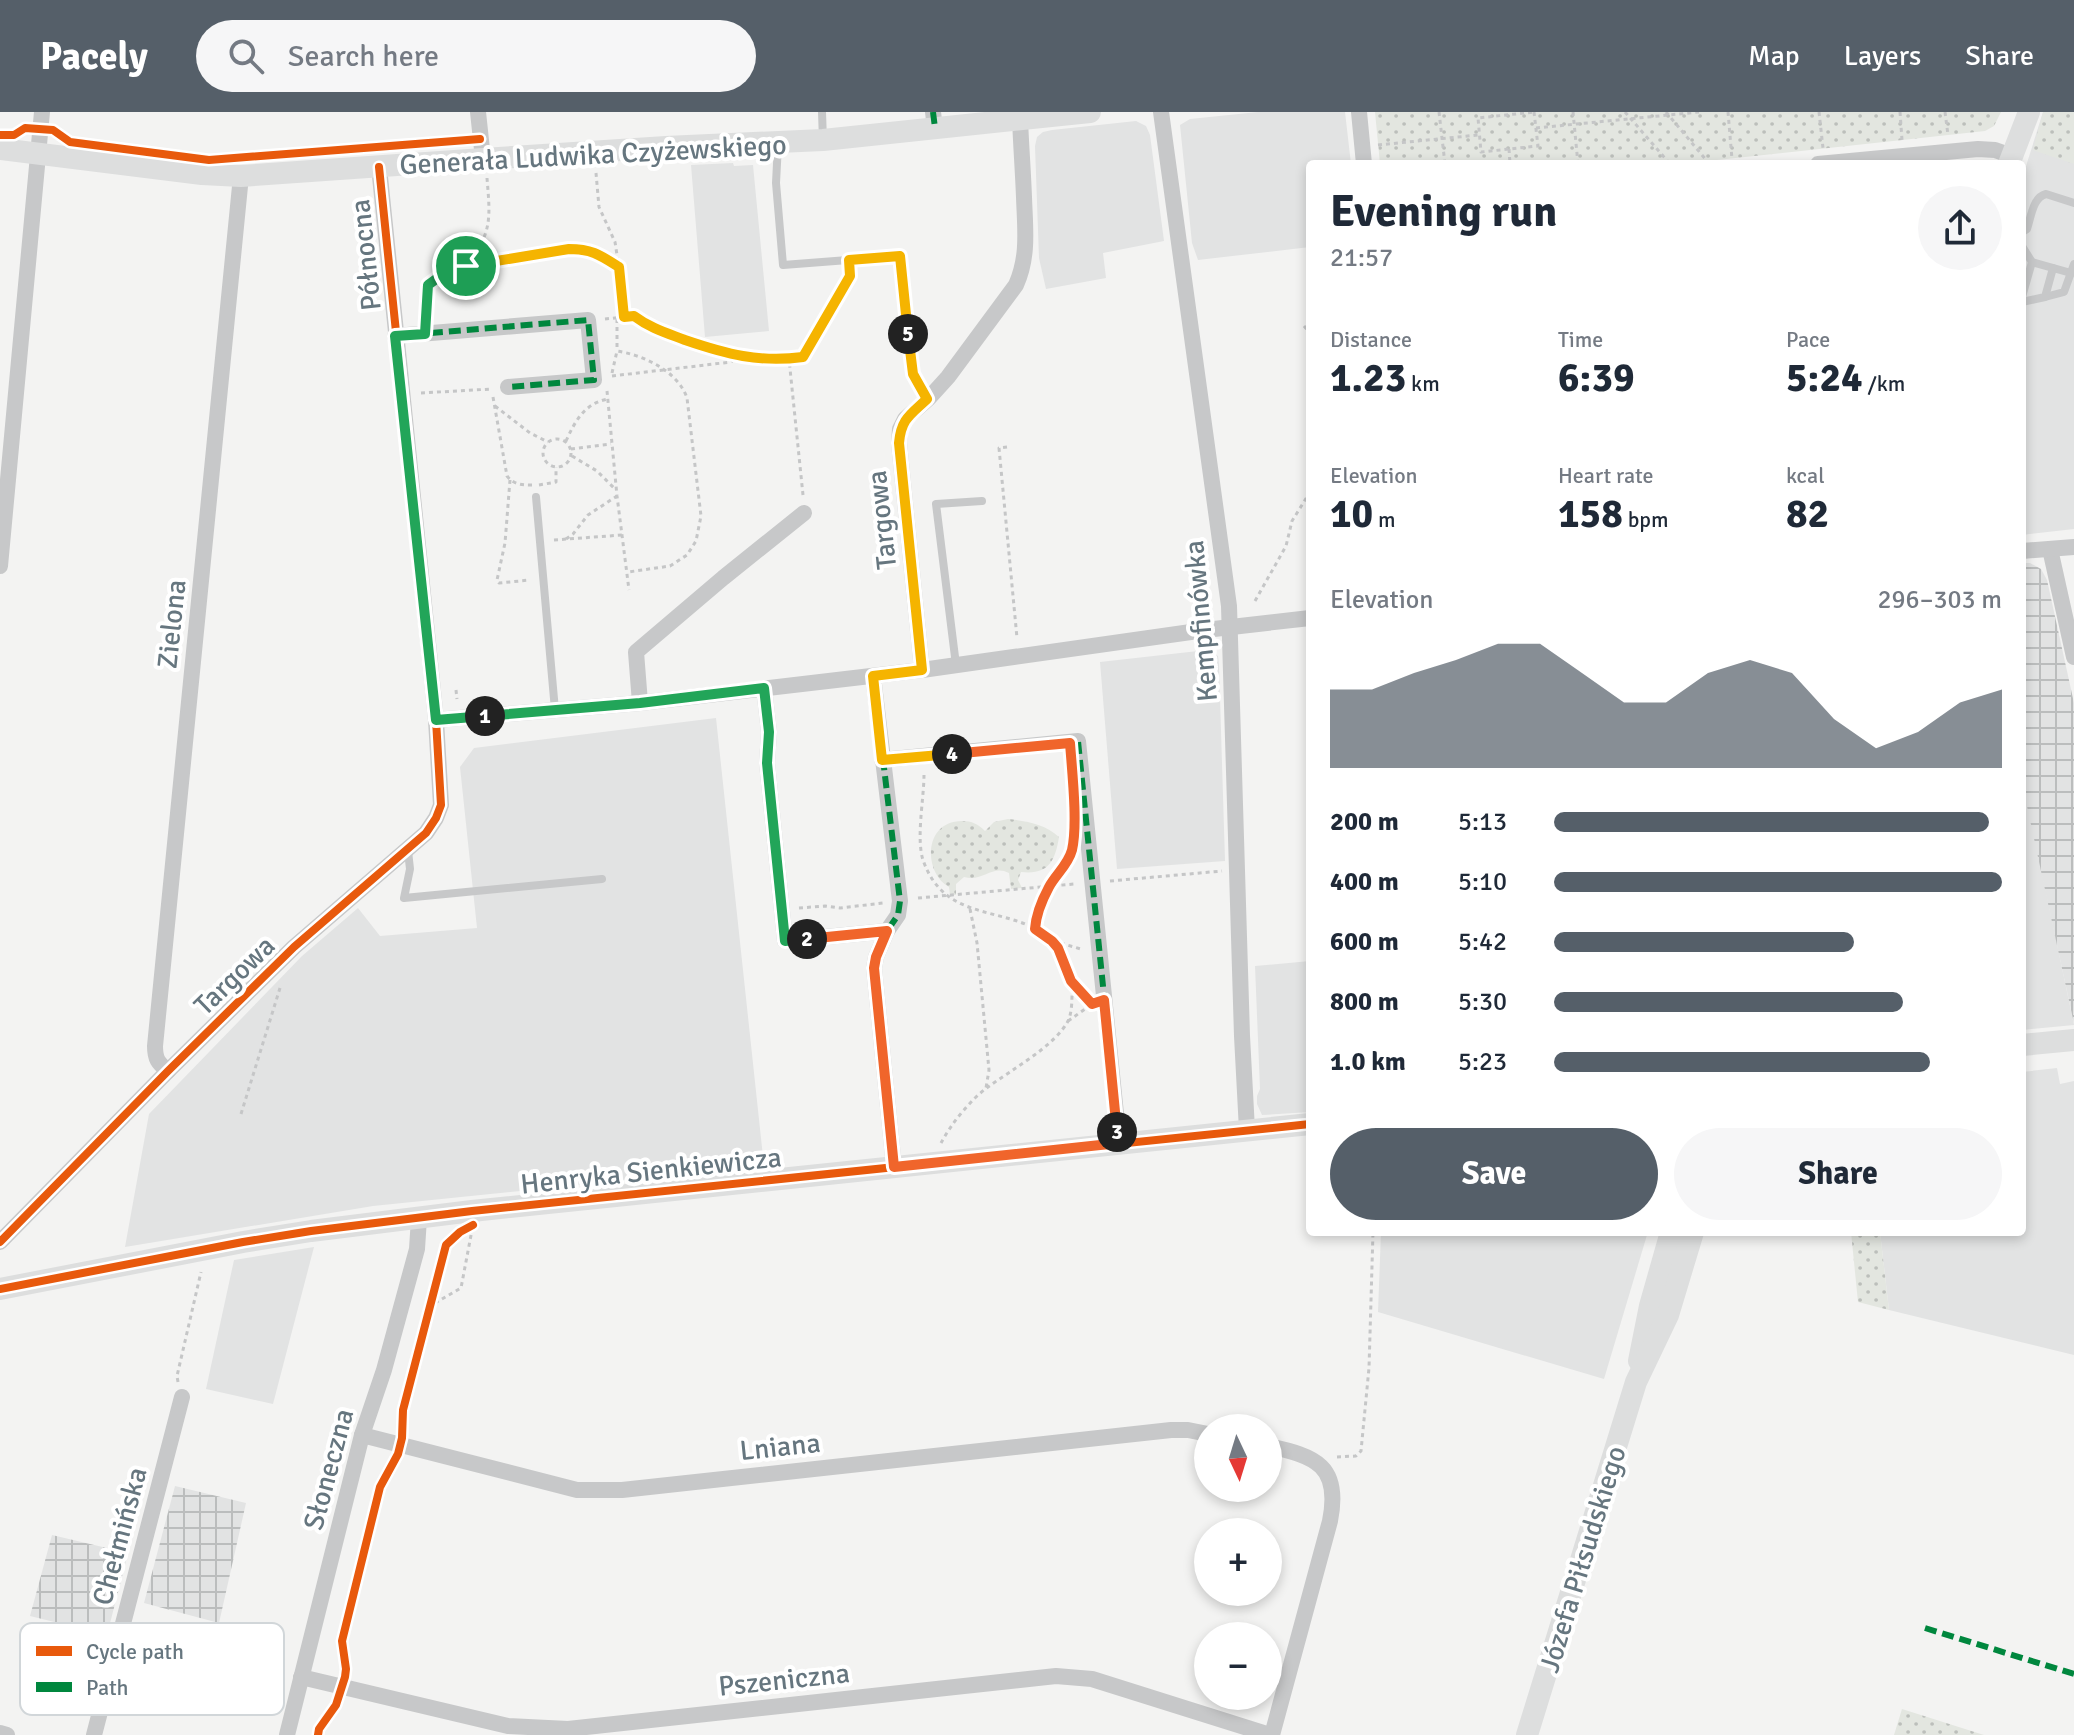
<!DOCTYPE html>
<html lang="en">
<head>
<meta charset="utf-8">
<style>
  :root { --surface:#fff; --page:#f6f6f7; --text:#1f2937; --muted:#747a83; --accent:#555f69 }
  body { margin:0; font-family:Signika,sans-serif; background:var(--page); color:var(--text); height:100vh; display:flex; flex-direction:column; font-size:30px; white-space:nowrap }
  * { box-sizing:border-box; margin:0 }
  p { font-size:26px; color:var(--muted) }
  .icon { flex:none; width:44px; height:44px; fill:none; stroke:currentColor; stroke-width:2; stroke-linecap:round; stroke-linejoin:round }
  .map { position:relative; flex:1; overflow:hidden }
  .panel { position:absolute; left:1306px; top:48px; width:720px; height:1076px; display:flex; flex-direction:column; background:var(--surface); border-radius:8px; box-shadow:0 4px 12px #0003 }
  .panel>* { flex:none }
  .needle { width:52px; rotate:176deg }
  .buttons { position:absolute; left:1194px; top:1302px; display:grid; gap:16px }
  .buttons a { display:grid; place-items:center; width:88px; height:88px; border-radius:50%; background:var(--surface); box-shadow:0 4px 12px #0003; font-size:40px }
  .pin { position:absolute; display:grid; place-items:center; width:68px; height:68px; color:#fff; margin:-34px; border:4px solid #fff; border-radius:50%; box-shadow:0 2px 8px #0007 }
  .km { position:absolute; width:40px; height:40px; margin:-20px; border-radius:50%; background:#222; color:#fff; font-size:22px; line-height:40px; text-align:center }
  .round { display:grid; place-items:center; flex:none; width:84px; height:84px; border-radius:42px; background:var(--page) }
  .head { display:flex; align-items:center; justify-content:space-between; height:136px; padding:0 24px }
  h1 { font-size:44px; font-weight:700; line-height:60px }
  .stats { display:grid; grid-template-columns:repeat(3,1fr); gap:12px; height:136px; padding:8px 24px }
  .stats div { display:grid; align-content:center }
  .stats b { font-size:40px; font-weight:700 }
  .stats small { font-size:22px; font-weight:400 }
  .stats p { font-size:22px }
  .chart { height:224px; padding:16px 24px }
  .chart p { display:flex; justify-content:space-between }
  .chart svg { width:100%; height:144px; margin-top:8px; fill:var(--accent); opacity:.7 }
  .primary-button { display:flex; gap:16px; margin-top:auto; padding:16px 24px }
  .primary-button a { flex:1; height:92px; border-radius:48px; background:var(--accent); color:#fff; font-size:32px; font-weight:700; line-height:92px; text-align:center }
  .primary-button a+a { background:var(--page); color:var(--text) }
  ul { padding:0 24px; list-style:none; font-size:26px }
  li { display:grid; grid-template-columns:128px 96px 1fr; align-items:center; height:60px }
  li i { height:20px; border-radius:10px; background:var(--accent) }
  header { display:flex; align-items:center; gap:48px; box-sizing:border-box; height:112px; padding:0 40px; background:var(--accent); color:#fff }
  header strong { font-size:38px }
  nav { display:flex; gap:44px; margin-inline-start:auto; font-size:28px }
  .search { width:560px; height:72px; background:var(--page); display:flex; align-items:center; gap:20px; box-sizing:border-box; padding:0 28px; border-radius:44px; color:var(--muted); font-size:30px }
  .map>svg:first-child { display:block }
  .built { fill:#e2e3e3 }
  .industrial { fill:url(#industrial-grid) }
  .grass { fill:url(#grass-dots) }
  .lines { fill:none; stroke-linecap:round; stroke-linejoin:round }
  .path { stroke:#c5c6c7; stroke-width:3; stroke-dasharray:4 4; stroke-linecap:butt }
  .lane { stroke:#c7c8c9; stroke-width:8 }
  .street { stroke:#c7c8c9; stroke-width:16 }
  .secondary { stroke:#dddede; stroke-width:22 }
  .quiet { stroke:#00873e; stroke-width:6; stroke-dasharray:12 6; stroke-linecap:butt }
  .cycleway-casing { stroke:#fff; stroke-width:13 }
  .cycleway { stroke:#e8590c; stroke-width:8 }
  .split-1-casing { stroke:#fff; stroke-width:16 }
  .split-2-casing { stroke:#fff; stroke-width:16 }
  .split-3-casing { stroke:#fff; stroke-width:16 }
  .split-4-casing { stroke:#fff; stroke-width:16 }
  .split-5-casing { stroke:#fff; stroke-width:16 }
  .split-6-casing { stroke:#fff; stroke-width:16 }
  .split-1 { stroke:#22a559; stroke-width:10 }
  .split-2 { stroke:#22a559; stroke-width:10 }
  .split-3 { stroke:#f0652b; stroke-width:10 }
  .split-4 { stroke:#f0652b; stroke-width:10 }
  .split-5 { stroke:#f5b400; stroke-width:10 }
  .split-6 { stroke:#f5b400; stroke-width:10 }
  .labels { text-anchor:middle; stroke-width:8; stroke-linejoin:round; paint-order:stroke }
  .street-label { font-size:28px; fill:#66767f; stroke:#fff }
  .key { fill:#fff; stroke:#d1d6d9; stroke-width:2 }
  .key-label { font-size:22px; fill:#66767f }
</style>
</head>
<body>
<header>
<strong>Pacely</strong>
<div class="search"><svg class="icon" aria-label="search" viewBox="0 0 24 24"><circle cx="10" cy="10" r="6"/><path d="M15 15l6 6"/></svg>Search here</div>
<nav><a>Map</a><a>Layers</a><a>Share</a></nav>
</header>
<div class="map">
<svg width="2074" height="1623" viewBox="0 0 2074 1623">
  <defs>
    <pattern id="industrial-grid" width="8" height="8" patternUnits="userSpaceOnUse" patternTransform="scale(2)"><rect width="8" height="8" fill="#e2e3e3"/><path d="M0 4h8M4 0v8" fill="none" stroke="#bbbdbd"/></pattern>
    <pattern id="grass-dots" width="8" height="8" patternUnits="userSpaceOnUse" patternTransform="scale(2)"><rect width="8" height="8" fill="#e3e6e0"/><path d="M2 2h.1M6 6h.1" fill="none" stroke="#bcbfbb" stroke-width="1.8" stroke-linecap="round"/></pattern>
  </defs>
  <rect width="100%" height="100%" fill="#f3f3f2"/>
  <!-- built -->
  <g class="built">
    <polygon points="1258,0 1345,0 1351,52 1310,52 1310,135 1198,148 1192,131 1180,13 1190,7"/>
    <polygon points="2043,0 2074,0 2074,417 2022,423 2022,67"/>
    <polygon points="1136,9 1146,14 1150,23 1164,129 1103,141 1106,166 1046,177 1039,146 1035,34 1037,25 1043,20 1052,18"/>
    <polygon points="733,51 734,54 753,53 769,219 705,225 691,53"/>
    <polygon points="1207,538 1218,544 1219,553 1225,749 1117,757 1100,550"/>
    <polygon points="716,606 764,1054 373,1094 125,1135 149,1002 302,844 358,796 380,824 477,816 460,655 474,636"/>
    <polygon points="2022,671 2028,694 2074,913 2022,918"/>
    <polygon points="1310,849 1310,1000 1262,1003 1257,992 1257,984 1260,977 1255,854"/>
    <polygon points="2057,956 2060,972 2074,969 2074,1243 1889,1198 1880,1120 2022,1120 2022,960"/>
    <polygon points="1381,1120 1645,1120 1647,1123 1604,1267 1378,1200"/>
    <polygon points="314,1135 273,1292 206,1277 234,1148"/>
  </g>
  <!-- industrial -->
  <g class="industrial">
    <polygon points="2022,451 2030,451 2041,457 2047,468 2074,591 2074,912 2022,671"/>
    <polygon points="175,1374 246,1391 219,1511 144,1491"/>
    <polygon points="52,1423 128,1441 107,1523 30,1504"/>
  </g>
  <!-- grass -->
  <g class="grass">
    <polygon points="1375,0 2001,0 1994,14 1985,19 1680,52 1380,52"/>
    <polygon points="2043,0 2074,0 2074,52 2033,38"/>
    <path d="M1008 707C1027 709 1045 712 1059 725 1055 750 1048 763 1021 760L1018 768 1022 776 1011 777 1009 761C992 752 984 770 964 765L956 772V783H950L949 775C923 761 923 709 962 709 972 709 978 712 985 719L994 710Z"/>
    <polygon points="1851,1120 1880,1120 1889,1198 1858,1190"/>
    <polygon points="1902,1597 1984,1623 1894,1623"/>
  </g>
  <g class="lines">
    <!-- path -->
    <g class="path">
      <polyline points="1439,0 1445,52"/>
      <polygon points="1534,0 1538,34 1481,40 1478,6"/>
      <polyline points="1573,0 1578,52"/>
      <polyline points="1625,0 1670,52"/>
      <polyline points="1666,0 1707,49"/>
      <polyline points="1728,0 1732,47"/>
      <polyline points="1819,0 1823,36"/>
      <polyline points="1900,0 1902,28"/>
      <polyline points="1945,0 1948,23"/>
      <polyline points="1536,16 1699,0"/>
      <polyline points="1378,33 1478,23"/>
      <polyline points="1509,37 1510,52"/>
      <polyline points="596,61 599,95 615,130 617,143 624,205"/>
      <path d="M467 152C493 121 490 104 487 66"/>
      <path d="M426 206 428 173 450 157 569 137C592 137 600 143 619 155"/>
      <polyline points="605,207 634,204 649,215 710,236 743,246 789,247"/>
      <polyline points="617,207 617,239"/>
      <polyline points="1304,214 1310,221"/>
      <path d="M612 261 617 239C643 243 678 259 687 286L701 404 696 429 687 443 670 454 628 460"/>
      <polyline points="612,264 731,250 737,244"/>
      <polyline points="607,279 617,384 629,478"/>
      <polyline points="421,281 492,277"/>
      <path d="M493 285 507 364C514 373 522 373 532 373"/>
      <polyline points="495,294 530,321 548,330"/>
      <circle cx="557" cy="341" r="14"/>
      <path d="M566 329C575 309 585 291 608 287"/>
      <polyline points="1007,335 999,336 1017,526"/>
      <polyline points="571,337 611,332"/>
      <polyline points="572,344 597,359 616,378"/>
      <polyline points="510,368 505,431 497,468 499,471 530,468"/>
      <polyline points="539,373 556,370 556,355"/>
      <polyline points="803,383 789,247 803,245 850,164 850,160"/>
      <polyline points="566,427 573,422 588,403 617,384"/>
      <polyline points="554,428 622,423"/>
      <polyline points="1255,489 1286,434 1292,409 1310,380"/>
      <polyline points="456,578 457,587"/>
      <path d="M924 663C924 686 916 726 923 748 946 814 1010 791 1052 828 1058 834 1061 842 1064 849 1068 859 1072 869 1072 879 1072 888 1072 901 1068 909 1055 934 1011 958 988 975 971 987 951 1012 941 1031"/>
      <polyline points="1110,769 1222,759"/>
      <polyline points="918,786 1074,772"/>
      <polyline points="799,796 825,794 840,796 883,791"/>
      <polyline points="970,797 977,831 989,958 986,976"/>
      <path d="M1035 817C1037 802 1042 785 1050 772 1058 760 1066 751 1072 738"/>
      <polyline points="1053,829 1081,837"/>
      <polyline points="1073,871 1087,886"/>
      <polyline points="1068,909 1088,895"/>
      <polyline points="241,1002 280,876"/>
      <polyline points="435,1191 461,1176 472,1118"/>
      <polyline points="178,1270 177,1264 201,1160"/>
      <polyline points="1337,1345 1356,1344 1361,1339 1369,1256 1373,1120"/>
    </g>
    <!-- lane -->
    <g class="lane">
      <polyline points="822,0 823,28"/>
      <polyline points="778,32 776,71 783,153 900,144 913,262 927,287"/>
      <path d="M2022 120 2027 117C2031 105 2033 85 2046 82L2074 91"/>
      <polyline points="2022,134 2032,150 2022,185"/>
      <polyline points="2032,150 2071,161"/>
      <polyline points="2045,185 2064,180 2074,152"/>
      <polyline points="2022,190 2045,185 2053,156"/>
      <polyline points="536,385 555,598"/>
      <polyline points="956,553 936,392 982,389"/>
      <polyline points="408,739 410,757 404,786 602,767"/>
    </g>
    <!-- street -->
    <g class="street">
      <polyline points="478,0 483,47"/>
      <polyline points="933,0 935,16"/>
      <polyline points="1161,0 1229,494 1242,924 1247,1018"/>
      <polyline points="1359,0 1364,52"/>
      <polyline points="1818,52 1978,37 1995,38 2012,44"/>
      <polyline points="395,224 588,208 594,268 508,275"/>
      <polyline points="2050,437 2074,545"/>
      <polyline points="2022,439 2074,435"/>
      <polyline points="0,454 42,0"/>
      <path d="M922 558 899 331 900 317 905 307 929 286 948 265 1016 173C1029 144 1025 116 1024 85 1023 59 1021 33 1020 7"/>
      <polyline points="764,576 769,620 767,651 785,829 887,819 898,803 900,789 873,564"/>
      <polyline points="640,591 636,540 723,466 804,401"/>
      <polyline points="436,608 640,591 922,558 1205,518 1310,506"/>
      <polyline points="882,648 1078,629 1119,1031"/>
      <polyline points="887,819 876,845 874,856 894,1055"/>
      <path d="M168 959C158 951 155 947 155 934L241 64"/>
      <polyline points="0,1130 168,959 294,835 426,721 436,706 441,693 436,608 379,55"/>
      <polyline points="362,1323 577,1378 622,1378 1171,1318 1188,1318 1208,1322"/>
      <path d="M1268 1334C1316 1344 1341 1354 1330 1409L1272 1623"/>
      <polyline points="301,1565 508,1614 568,1617 1056,1564 1092,1567 1270,1623"/>
      <polyline points="0,1621 7,1623"/>
      <polyline points="94,1623 182,1285"/>
      <polyline points="287,1623 362,1323 384,1258 417,1137 419,1106"/>
    </g>
    <!-- secondary -->
    <g class="secondary">
      <polyline points="0,37 202,62 241,64 483,47 666,35 823,28 1090,0"/>
      <polyline points="2009,52 2029,0"/>
      <polyline points="2022,933 2074,928"/>
      <polyline points="0,1177 243,1130 311,1119 472,1099 1310,1012"/>
      <polyline points="1639,1249 1650,1194 1671,1120"/>
      <polyline points="1527,1623 1636,1270 1668,1203 1693,1120"/>
    </g>
    <!-- quiet -->
    <g class="quiet">
      <polyline points="933,0 935,16"/>
      <polyline points="395,224 588,208 594,268 508,275"/>
      <polyline points="764,576 769,620 767,651 785,829 887,819 898,803 900,789 873,564"/>
      <polyline points="882,648 1078,629 1119,1031"/>
      <polyline points="887,819 876,845 874,856 894,1055"/>
      <polyline points="1925,1516 2074,1562"/>
    </g>
    <!-- cycleway casing -->
    <g class="cycleway-casing">
      <g id="cycleway">
        <polyline points="0,23 14,23 25,16 53,18 70,30 209,48 480,27"/>
        <polyline points="0,1130 168,959 294,835 426,721 436,706 441,693 436,608 379,55"/>
        <polyline points="0,1177 243,1130 311,1119 472,1099 1310,1012"/>
        <polyline points="318,1623 319,1617 336,1593 345,1565 346,1557 342,1529 380,1375 398,1342 402,1326 403,1298 446,1133 460,1120 473,1113"/>
      </g>
    </g>
    <!-- cycleway -->
    <use href="#cycleway" class="cycleway"/>
  </g>
  <g class="lines">
    <!-- split-1 casing -->
    <g class="split-1-casing">
      <polyline id="split-1" points="466,154 450,157 428,173 425,222 395,224 436,608 485,604"/>
    </g>
    <!-- split-2 casing -->
    <g class="split-2-casing">
      <polyline id="split-2" points="485,604 640,591 764,576 769,620 767,651 785,829 807,827"/>
    </g>
    <!-- split-3 casing -->
    <g class="split-3-casing">
      <polyline id="split-3" points="807,827 887,819 876,845 874,856 894,1055 1119,1031 1117,1020"/>
    </g>
    <!-- split-4 casing -->
    <g class="split-4-casing">
      <path id="split-4" d="M952 642 1070 631C1072 659 1078 712 1072 738 1068 753 1056 762 1049 775 1042 788 1036 803 1035 817L1052 829 1058 836 1071 869 1092 892 1104 888 1117 1020"/>
    </g>
    <!-- split-5 casing -->
    <g class="split-5-casing">
      <path id="split-5" d="M908 222 913 262 927 287C910 303 901 307 899 331L922 558 873 564 882 648 952 642"/>
    </g>
    <!-- split-6 casing -->
    <g class="split-6-casing">
      <path id="split-6" d="M466 154 569 137C592 137 600 143 619 155L624 205 634 204C650 216 667 221 685 228 726 242 759 251 803 245L850 164 849 148 900 144 908 222"/>
    </g>
    <!-- split-1 -->
    <use href="#split-1" class="split-1"/>
    <!-- split-2 -->
    <use href="#split-2" class="split-2"/>
    <!-- split-3 -->
    <use href="#split-3" class="split-3"/>
    <!-- split-4 -->
    <use href="#split-4" class="split-4"/>
    <!-- split-5 -->
    <use href="#split-5" class="split-5"/>
    <!-- split-6 -->
    <use href="#split-6" class="split-6"/>
  </g>
  <g class="labels">
    <!-- street labels -->
    <g class="street-label">
      <text transform="translate(593 42) rotate(-3)" y="10">Generała Ludwika Czyżewskiego</text>
      <text transform="translate(365 143) rotate(-96)" y="10">Północna</text>
      <text transform="translate(881 408) rotate(-96)" y="10">Targowa</text>
      <text transform="translate(1200 509) rotate(-95)" y="10">Kempfinówka</text>
      <text transform="translate(171 512) rotate(-84)" y="10">Zielona</text>
      <text transform="translate(234 863) rotate(-44)" y="10">Targowa</text>
      <text transform="translate(651 1058) rotate(-6)" y="10">Henryka Sienkiewicza</text>
      <text transform="translate(780 1334) rotate(-6)" y="10">Lniana</text>
      <text transform="translate(328 1357) rotate(-75)" y="10">Słoneczna</text>
      <text transform="translate(119 1424) rotate(-75)" y="10">Chełmińska</text>
      <text transform="translate(1582 1447) rotate(-73)" y="10">Józefa Piłsudskiego</text>
      <text transform="translate(784 1567) rotate(-6)" y="10">Pszeniczna</text>
    </g>
  </g>
  <!-- legend -->
  <rect x="20" y="1511" width="264" height="92" rx="12" class="key"/>
  <rect x="36" y="1534" width="36" height="10" fill="#e8590c"/>
  <rect x="36" y="1570" width="36" height="10" fill="#00873e"/>
  <g class="key-label">
    <text x="86" y="1547">Cycle path</text>
    <text x="86" y="1583">Path</text>
  </g>
</svg>
<div class="buttons">
<a><svg class="needle" viewBox="-14 -14 28 28"><path d="M0-13l5 13h-10z" fill="#e53935"/><path d="M0 13l5-13h-10z" fill="#747a83"/></svg></a>
<a>+</a>
<a>−</a>
</div>
<div class="pin" style="left:466px;top:154px;background:#1e9e55"><svg class="icon" aria-label="arrive" viewBox="0 0 24 24"><path d="M6 21V4h12l-3 4 3 4H6"/></svg></div>
<b class="km" style="left:485px;top:604px">1</b>
<b class="km" style="left:807px;top:827px">2</b>
<b class="km" style="left:1117px;top:1020px">3</b>
<b class="km" style="left:952px;top:642px">4</b>
<b class="km" style="left:908px;top:222px">5</b>
<section class="panel">
<div class="head"><div><h1>Evening run</h1><p>21:57</p></div><a class="round"><svg class="icon" aria-label="share" viewBox="0 0 24 24"><path d="M12 15V3M7 8l5-5 5 5M5 13v7h14v-7"/></svg></a></div>
<div class="stats">
<div><p>Distance</p><b>1.23<small> km</small></b></div>
<div><p>Time</p><b>6:39</b></div>
<div><p>Pace</p><b>5:24<small> /km</small></b></div>
</div>
<div class="stats">
<div><p>Elevation</p><b>10<small> m</small></b></div>
<div><p>Heart rate</p><b>158<small> bpm</small></b></div>
<div><p>kcal</p><b>82</b></div>
</div>
<div class="chart"><p><span>Elevation</span>296–303 m</p>
<svg viewBox="0 0 160 44" preserveAspectRatio="none"><path d="M0 44V20L10 20L20 15L30 11L40 6L50 6L60 15L70 24L80 24L90 15L100 11L110 15L120 29L130 38L140 33L150 24L160 20V44z"/></svg>
</div>
<ul>
<li><b>200 m</b>5:13<i style="width:97%"></i></li>
<li><b>400 m</b>5:10<i style="width:100%"></i></li>
<li><b>600 m</b>5:42<i style="width:67%"></i></li>
<li><b>800 m</b>5:30<i style="width:78%"></i></li>
<li><b>1.0 km</b>5:23<i style="width:84%"></i></li>
</ul>
<div class="primary-button"><a>Save</a><a>Share</a></div>
</section>
</div>
</body>
</html>
